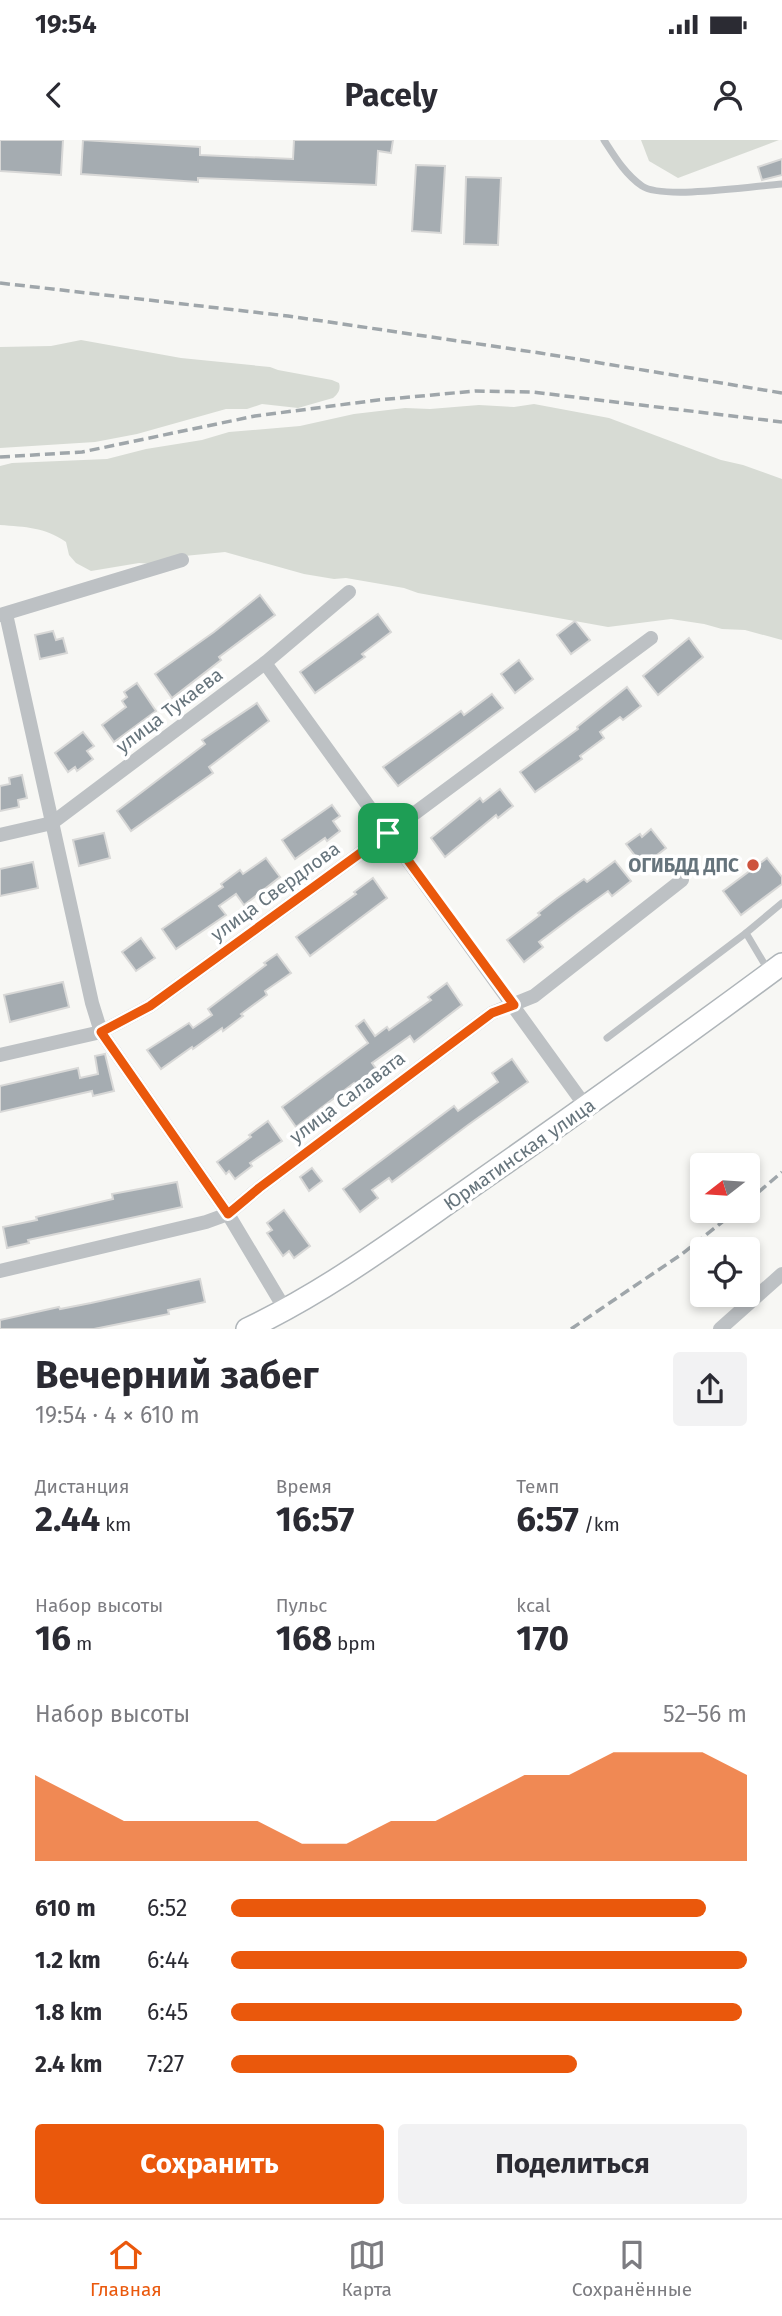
<!DOCTYPE html>
<html lang="ru">
<head>
<meta charset="utf-8">
<style>
  :root { --surface:#fff; --page:#f2f2f3; --text:#2b2b33; --muted:#7c7c81; --line:#e1e1e2; --accent:#ea580c }
  body { margin:0; font-family:"Fira Sans",sans-serif; background:var(--page); color:var(--text); height:100vh; display:flex; flex-direction:column; font-size:26px; white-space:nowrap }
  * { box-sizing:border-box; margin:0 }
  p { font-size:23px; color:var(--muted) }
  .icon { flex:none; width:38px; height:38px; fill:none; stroke:currentColor; stroke-width:2; stroke-linecap:round; stroke-linejoin:round }
  .map { position:relative; height:1189px; overflow:hidden }
  .details { display:flex; flex-direction:column; background:var(--surface); flex:1 }
  .details>* { flex:none }
  .needle { width:46px; rotate:253deg }
  .fabs { position:absolute; left:690px; top:1013px; display:grid; gap:14px }
  .fabs a { display:grid; place-items:center; width:70px; height:70px; border-radius:7px; background:var(--surface); box-shadow:0 4px 10px #0003; font-size:35px }
  .pin { position:absolute; display:grid; place-items:center; width:60px; height:60px; color:#fff; margin:-30px; border-radius:14px; box-shadow:0 4px 10px #0006 }
  .round { display:grid; place-items:center; flex:none; width:74px; height:74px; border-radius:7px; background:var(--page) }
  .summary { display:flex; align-items:center; justify-content:space-between; height:119px; padding:0 35px }
  h1 { font-size:38px; font-weight:700; line-height:52px }
  .metrics { display:grid; grid-template-columns:repeat(3,1fr); gap:10px; height:119px; padding:7px 35px }
  .metrics div { display:grid; align-content:center }
  .metrics b { font-size:35px; font-weight:700 }
  .metrics small { font-size:19px; font-weight:400 }
  .metrics p { font-size:19px }
  .chart { height:196px; padding:14px 35px }
  .chart p { display:flex; justify-content:space-between }
  .chart svg { width:100%; height:126px; margin-top:7px; fill:var(--accent); opacity:.7 }
  .cta { display:flex; gap:14px; margin-top:auto; padding:14px 35px }
  .cta a { flex:1; height:80px; border-radius:7px; background:var(--accent); color:#fff; font-size:28px; font-weight:700; line-height:80px; text-align:center }
  .cta a+a { background:var(--page); color:var(--text) }
  ul { padding:0 35px; list-style:none; font-size:23px }
  li { display:grid; grid-template-columns:112px 84px 1fr; align-items:center; height:52px }
  li i { height:18px; border-radius:9px; background:var(--accent) }
  .status { display:flex; justify-content:space-between; align-items:center; height:49px; padding:0 35px; background:var(--surface); direction:ltr }
  .status svg { height:19px; fill:currentColor }
  header { display:flex; justify-content:space-between; align-items:center; height:91px; padding:0 35px; background:var(--surface); font-size:32px; font-weight:700 }
  .dock { display:flex; justify-content:space-around; align-items:center; height:98px; border-top:2px solid var(--line); background:var(--surface); font-size:19px; color:var(--muted) }
  .dock a { display:grid; justify-items:center; gap:4px }
  .dock .active { color:var(--accent) }
  .map>svg:first-child { display:block }
  .green { fill:#d7dbd4 }
  .building { fill:#a5acb1; stroke:#d8d8d7; stroke-width:2 }
  .lines { fill:none; stroke-linecap:round; stroke-linejoin:round }
  .secondary-casing { stroke:#afb5b9; stroke-width:24 }
  .service { stroke:#bdc1c4; stroke-width:7 }
  .minor { stroke:#bdc1c4; stroke-width:14 }
  .secondary { stroke:#fff; stroke-width:21 }
  .rail { stroke:#9fa6aa; stroke-width:3.5; stroke-dasharray:10 5; stroke-linecap:butt }
  .route-casing { stroke:#fff; stroke-width:14 }
  .route { stroke:#ea580c; stroke-width:9 }
  .poi-dot { fill:#cd533e; stroke:#fff; stroke-width:2.5 }
  .labels { text-anchor:middle; stroke-width:7; stroke-linejoin:round; paint-order:stroke }
  .street-label { font-size:19px; fill:#66747c; stroke:#fff }
  .poi-label { font-size:19px; font-weight:bold; fill:#66747c; stroke:#fff; text-anchor:end }
</style>
</head>
<body>
<div class="status"><b>19:54</b><svg viewBox="0 0 49 12"><path d="M0 12V9h3v3zM5 12V6h3v6zM10 12V3h3v9zM15 12V0h3v12zM26 1h20v11H26zM47 4h2v5h-2z"/></svg></div>
<header><svg class="icon" aria-label="back" viewBox="0 0 24 24"><path d="M15 5l-7 7 7 7"/></svg>Pacely<svg class="icon" aria-label="person" viewBox="0 0 24 24"><circle cx="12" cy="8" r="4"/><path d="M4 21q1-7 8-7t8 7"/></svg></header>
<div class="map">
<svg width="782" height="1189" viewBox="0 0 782 1189">
  <rect width="100%" height="100%" fill="#f7f7f4"/>
  <!-- green -->
  <g class="green">
    <polygon points="641,0 779,0 678,38 649,21"/>
    <path d="M81 200 181 218 270 227 278 230 332 240 339 243C341 249 338 254 333 258L298 268 262 264 247 269H226L137 294 95 302 0 308V207L51 206Z"/>
    <path d="M534 264 609 278 721 320 743 325 782 339V500L745 490 722 489 704 484 671 479 608 487 418 453 404 448 346 438 334 439 304 434 225 412 174 417 153 424 139 423 91 431 76 423 69 415 66 402C44 387 26 387 0 385V326L12 323 107 319 146 309 202 300 229 292 300 286 354 274 405 268 430 269 479 265 514 267Z"/>
  </g>
  <!-- building -->
  <g class="building">
    <polygon points="0,0 63,0 61,35 0,31"/>
    <polygon points="83,0 200,7 200,15 293,19 294,0 393,0 391,13 378,11 376,45 198,38 198,42 81,34"/>
    <polygon points="782,19 782,35 762,40 758,27"/>
    <polygon points="416,25 445,26 441,93 412,91"/>
    <polygon points="466,37 501,38 498,105 464,104"/>
    <polygon points="260,455 275,475 219,517 221,520 172,558 155,534 214,492"/>
    <polygon points="378,474 391,492 362,514 365,517 315,553 300,532"/>
    <polygon points="575,481 590,500 571,514 557,495"/>
    <polygon points="53,491 56,500 63,498 67,513 40,519 35,495"/>
    <polygon points="689,498 703,517 658,555 643,536"/>
    <polygon points="519,520 533,539 515,553 501,534"/>
    <polygon points="137,543 156,571 114,602 102,585 126,567 122,561 127,557 124,552"/>
    <polygon points="627,547 641,566 623,580 620,577 600,592 604,598 580,616 582,619 535,652 520,632 578,589 577,587"/>
    <polygon points="492,554 503,568 398,646 383,627 461,571 464,575"/>
    <polygon points="257,563 269,581 209,627 213,633 131,691 117,671 205,604 202,600"/>
    <polygon points="83,592 94,606 87,611 93,619 77,631 75,627 68,632 55,613"/>
    <polygon points="22,635 27,658 18,660 19,667 0,671 0,646 10,644 9,638"/>
    <polygon points="500,649 513,666 498,678 496,675 445,717 431,698 480,658 483,662"/>
    <polygon points="332,665 340,676 333,681 340,691 327,701 325,698 295,719 282,700"/>
    <polygon points="651,689 666,708 643,726 626,704 640,694 642,697"/>
    <polygon points="104,693 110,718 79,726 73,700"/>
    <polygon points="266,718 280,737 244,765 236,754 219,766 226,775 176,809 162,789 223,747 221,744 240,730 243,734"/>
    <polygon points="767,718 782,737 782,744 741,775 723,751"/>
    <polygon points="615,721 631,741 612,756 608,751 580,771 539,802 543,807 524,822 507,800 540,775 538,773 556,759 584,739 587,742"/>
    <polygon points="33,722 38,748 0,756 0,729"/>
    <polygon points="373,738 387,758 310,816 296,797 356,754 354,752"/>
    <polygon points="141,798 155,818 136,831 122,812"/>
    <polygon points="277,814 291,833 265,851 267,855 241,874 243,876 223,891 222,888 193,909 192,907 161,929 147,910 189,883 193,888 212,875 208,869 266,825 264,823"/>
    <polygon points="63,842 69,867 10,882 4,855"/>
    <polygon points="447,843 462,865 414,902 410,896 372,923 377,930 355,945 354,943 296,987 282,967 368,903 356,886 364,880 375,896 387,887 389,890 431,860 428,857"/>
    <polygon points="105,914 114,951 93,956 92,951 0,972 0,946 78,928 80,938 98,934 95,916"/>
    <polygon points="512,919 528,942 468,985 392,1042 389,1038 372,1050 378,1058 360,1072 343,1049 454,966 458,971 498,942 492,933"/>
    <polygon points="268,981 282,1001 250,1023 252,1026 235,1039 229,1031 226,1034 217,1022 251,997 249,995"/>
    <polygon points="312,1028 322,1041 309,1051 300,1037"/>
    <polygon points="177,1042 182,1067 28,1100 29,1103 7,1108 3,1087 37,1080 36,1077 113,1059 112,1054"/>
    <polygon points="284,1070 310,1106 294,1118 289,1111 283,1116 267,1093 272,1090 267,1083"/>
    <polygon points="200,1139 205,1162 168,1170 169,1174 94,1189 0,1189 0,1180 59,1167 60,1169 91,1163"/>
  </g>
  <g class="lines">
    <!-- secondary casing -->
    <g class="secondary-casing">
      <path id="secondary" d="M247 1189C327 1151 395 1100 467 1050 573 976 678 901 782 824"/>
    </g>
    <!-- service -->
    <g class="service">
      <path d="M604 0C615 17 625 34 642 46 662 60 754 46 782 44"/>
      <polyline points="768,830 746,793 782,763"/>
      <polyline points="607,898 746,793"/>
    </g>
    <!-- minor -->
    <g class="minor">
      <polyline points="6,474 92,863 101,892 228,1074 286,1171"/>
      <polyline points="0,475 182,420"/>
      <polyline points="265,523 586,967"/>
      <polyline points="0,695 52,683 265,523 349,452"/>
      <polyline points="0,915 101,892 150,866 388,693 651,498"/>
      <polyline points="0,1131 206,1082 228,1074 259,1048 492,873 534,856 682,740"/>
      <polyline points="720,1189 782,1134"/>
    </g>
    <!-- secondary -->
    <use href="#secondary" class="secondary"/>
    <!-- rail -->
    <g class="rail">
      <polyline points="0,143 288,176 540,213 782,253"/>
      <polyline points="0,317 82,312 255,276 378,260 475,251 532,252 782,282"/>
      <polyline points="747,1062 782,1032"/>
      <polyline points="571,1189 682,1114 736,1071"/>
    </g>
  </g>
  <g class="lines">
    <!-- route casing -->
    <g class="route-casing">
      <polygon id="route" points="388,693 514,865 492,873 259,1048 228,1074 101,892 150,866"/>
    </g>
    <!-- route -->
    <use href="#route" class="route"/>
  </g>
  <!-- markers -->
  <circle class="poi-dot" cx="753" cy="725" r="7"/>
  <g class="labels">
    <!-- street labels -->
    <g class="street-label">
      <text transform="translate(169 570) rotate(-37)" y="7">улица Тукаева</text>
      <text transform="translate(275 751) rotate(-36)" y="7">улица Свердлова</text>
      <text transform="translate(347 957) rotate(-37)" y="7">улица Салавата</text>
      <text transform="translate(519 1014) rotate(-35)" y="7">Юрматинская улица</text>
    </g>
    <!-- poi labels -->
    <g class="poi-label">
      <text x="739" y="732">ОГИБДД ДПС</text>
    </g>
  </g>
</svg>
<div class="fabs">
<a><svg class="needle" viewBox="-14 -14 28 28"><path d="M0-13l5 13h-10z" fill="#e53935"/><path d="M0 13l5-13h-10z" fill="#7c7c81"/></svg></a>
<a><svg class="icon" aria-label="locate" viewBox="0 0 24 24"><circle cx="12" cy="12" r="6"/><path d="M12 2v4M12 18v4M2 12h4M18 12h4"/></svg></a>
</div>
<div class="pin" style="left:388px;top:693px;background:#1e9e55"><svg class="icon" aria-label="arrive" viewBox="0 0 24 24"><path d="M6 21V4h12l-3 4 3 4H6"/></svg></div>
</div>
<section class="details">
<div class="summary"><div><h1>Вечерний забег</h1><p>19:54 · 4 × 610 m</p></div><a class="round"><svg class="icon" aria-label="share" viewBox="0 0 24 24"><path d="M12 15V3M7 8l5-5 5 5M5 13v7h14v-7"/></svg></a></div>
<div class="metrics">
<div><p>Дистанция</p><b>2.44<small> km</small></b></div>
<div><p>Время</p><b>16:57</b></div>
<div><p>Темп</p><b>6:57<small> /km</small></b></div>
</div>
<div class="metrics">
<div><p>Набор высоты</p><b>16<small> m</small></b></div>
<div><p>Пульс</p><b>168<small> bpm</small></b></div>
<div><p>kcal</p><b>170</b></div>
</div>
<div class="chart"><p><span>Набор высоты</span>52–56 m</p>
<svg viewBox="0 0 160 44" preserveAspectRatio="none"><path d="M0 44V14L10 22L20 30L30 30L40 30L50 30L60 38L70 38L80 30L90 30L100 22L110 14L120 14L130 6L140 6L150 6L160 14V44z"/></svg>
</div>
<ul>
<li><b>610 m</b>6:52<i style="width:92%"></i></li>
<li><b>1.2 km</b>6:44<i style="width:100%"></i></li>
<li><b>1.8 km</b>6:45<i style="width:99%"></i></li>
<li><b>2.4 km</b>7:27<i style="width:67%"></i></li>
</ul>
<div class="cta"><a>Сохранить</a><a>Поделиться</a></div>
</section>
<nav class="dock">
<a class="active"><svg class="icon" aria-label="home" viewBox="0 0 24 24"><path d="M3 11l9-7 9 7M6 9v11h12V9"/></svg>Главная</a>
<a><svg class="icon" aria-label="map" viewBox="0 0 24 24"><path d="M3 6l6-2 6 2 6-2v14l-6 2-6-2-6 2zM9 4v14M15 6v14"/></svg>Карта</a>
<a><svg class="icon" aria-label="saved" viewBox="0 0 24 24"><path d="M7 4h10v16l-5-4-5 4z"/></svg>Сохранённые</a>
</nav>
</body>
</html>
